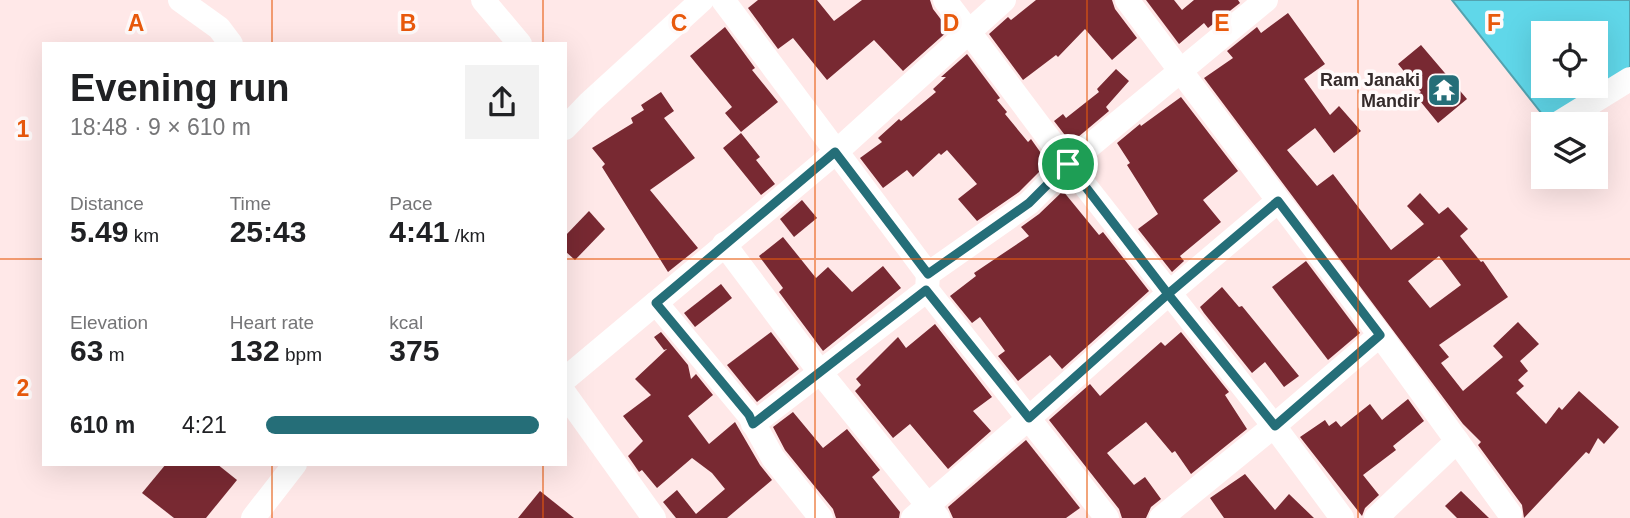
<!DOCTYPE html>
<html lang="en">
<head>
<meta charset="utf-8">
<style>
  :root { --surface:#fff; --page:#f2f2f2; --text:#202124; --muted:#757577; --accent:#256e78 }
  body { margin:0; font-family:Arial,sans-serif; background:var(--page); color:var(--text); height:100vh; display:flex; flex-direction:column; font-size:26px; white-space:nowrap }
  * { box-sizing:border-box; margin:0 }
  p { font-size:23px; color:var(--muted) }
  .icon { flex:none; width:38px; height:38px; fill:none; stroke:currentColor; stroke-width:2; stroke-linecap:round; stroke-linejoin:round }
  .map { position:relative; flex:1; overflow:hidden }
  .panel { position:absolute; left:42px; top:42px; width:525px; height:424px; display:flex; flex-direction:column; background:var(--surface); border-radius:0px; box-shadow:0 7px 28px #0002 }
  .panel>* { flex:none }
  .fabs { position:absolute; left:1531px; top:21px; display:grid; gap:14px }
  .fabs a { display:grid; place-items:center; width:77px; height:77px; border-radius:0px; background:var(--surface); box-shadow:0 7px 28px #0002; font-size:35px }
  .pin { position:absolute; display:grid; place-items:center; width:60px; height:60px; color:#fff; margin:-30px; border:4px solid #fff; border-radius:50%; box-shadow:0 2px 7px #0007 }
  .round { display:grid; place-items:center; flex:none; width:74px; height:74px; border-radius:0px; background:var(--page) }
  .overview { display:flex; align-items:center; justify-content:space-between; height:119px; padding:0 28px }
  h1 { font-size:38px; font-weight:800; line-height:52px }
  .stats { display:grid; grid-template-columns:repeat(3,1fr); gap:10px; height:119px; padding:7px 28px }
  .stats div { display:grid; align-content:center }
  .stats b { font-size:30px; font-weight:800 }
  .stats small { font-size:19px; font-weight:400 }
  .stats p { font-size:19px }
  ul { padding:0 28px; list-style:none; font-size:23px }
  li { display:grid; grid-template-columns:112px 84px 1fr; align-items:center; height:52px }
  li i { height:18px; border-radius:9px; background:var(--accent) }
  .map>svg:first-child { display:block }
  .water { fill:#60d7e9; stroke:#53a3b0; stroke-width:2; fill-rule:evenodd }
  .building { fill:#782932; fill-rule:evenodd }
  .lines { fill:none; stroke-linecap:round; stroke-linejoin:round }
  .minor { stroke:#fff; stroke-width:24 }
  .route-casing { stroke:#fff; stroke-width:14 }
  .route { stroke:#256e78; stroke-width:9 }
  .grid { fill:none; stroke:#e8590c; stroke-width:2; stroke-opacity:0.55 }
  .labels { text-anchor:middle; stroke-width:7; stroke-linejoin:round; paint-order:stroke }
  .poi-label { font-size:18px; font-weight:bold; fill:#342b2b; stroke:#fffafa; text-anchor:end }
  .grid-label { font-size:23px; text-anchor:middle; font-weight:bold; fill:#e8590c; stroke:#fffafa; stroke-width:7; stroke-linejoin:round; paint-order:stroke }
</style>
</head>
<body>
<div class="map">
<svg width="1630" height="518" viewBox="0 0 1630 518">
  <rect width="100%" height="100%" fill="#ffe8e8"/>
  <!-- water -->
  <path class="water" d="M1452 0H1630V67L1546 119ZM1544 33H1596V86H1544Z"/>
  <!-- building -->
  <g class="building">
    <polygon points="758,0 817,0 834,21 862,0 930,0 933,9 949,30 903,71 874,40 827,80 793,38 778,49 748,8"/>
    <polygon points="1036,0 1112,0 1115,9 1137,38 1112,60 1085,29 1058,57 1056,55 1023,80 989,34 1008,17 1011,20"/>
    <polygon points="1146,0 1174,0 1182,10 1194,0 1238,0 1240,3 1208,28 1204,23 1179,44"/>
    <path d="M1288 13 1325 64 1304 79 1330 115 1339 106 1361 131 1334 153 1315 128 1287 150 1317 186 1333 174 1391 250 1424 224 1407 206 1420 193 1439 214 1448 207 1468 229 1460 236 1481 262 1483 261 1508 297 1439 345 1449 357 1441 363 1463 391 1503 357 1493 346 1518 322 1539 344 1520 361 1528 371 1518 380 1524 386 1516 393 1546 424 1559 407 1562 410 1579 391 1619 427 1604 444 1598 438 1589 454 1586 452 1524 518 1522 505 1478 445 1481 442 1463 424 1204 78 1233 58 1227 51 1257 27 1261 33ZM1439 256 1461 285 1430 308 1408 281Z"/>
    <polygon points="725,27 755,68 752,70 778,102 741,132 725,113 732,107 690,56"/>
    <polygon points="1421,45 1467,99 1438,123 1416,96 1421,92 1398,64"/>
    <polygon points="967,54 1000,98 997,100 1007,112 1005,114 1028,142 1031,139 1048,163 1019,192 977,221 958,199 977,184 947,150 941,155 939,153 913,177 907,170 883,188 860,158 882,142 878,138 899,119 901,121 936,92 933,89 946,77 941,77"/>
    <polygon points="1116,69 1129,81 1106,107 1109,111 1071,143 1054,121 1063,114 1066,118 1099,92 1097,89"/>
    <polygon points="661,92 674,111 664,118 695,158 650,190 698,248 668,272 602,167 605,164 592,148 633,123 631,118 644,110 641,105"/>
    <polygon points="1181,97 1238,171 1203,200 1221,222 1180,256 1184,261 1172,272 1138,229 1158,214 1127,165 1130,163 1117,143 1140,124 1141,126"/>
    <polygon points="741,133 760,157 756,160 775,184 761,195 723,148"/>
    <polygon points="1063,191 1099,235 1103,232 1149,291 1062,369 1050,355 1018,381 998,356 1005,351 980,317 972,323 950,296 976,276 974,273 1029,236 1021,227 1039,214"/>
    <polygon points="802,200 817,218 794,237 780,219"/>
    <polygon points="589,211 605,229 575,260 565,251 565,236"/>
    <polygon points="783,237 816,278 828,267 852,292 883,266 901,288 823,351 779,292 783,288 759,256"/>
    <polygon points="1306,261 1360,333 1328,360 1272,287"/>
    <polygon points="721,284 732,298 695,327 684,313"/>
    <polygon points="1222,287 1239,307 1242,306 1299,376 1284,387 1265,362 1252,373 1204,313 1200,307"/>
    <polygon points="935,324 992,397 973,411 991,431 948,469 910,424 893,438 855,391 861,385 856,379 898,337 906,348"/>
    <polygon points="661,332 688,365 691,379 696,374 713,395 688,416 709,444 735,422 760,465 772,480 727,518 676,518 663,502 677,490 696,514 725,489 712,473 692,458 657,488 642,470 639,472 628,456 643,441 623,416 651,395 635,379 667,349 664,350 654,337"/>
    <polygon points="771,332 799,369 757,402 727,365"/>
    <polygon points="1181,332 1229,392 1225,395 1247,429 1191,474 1175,451 1172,453 1146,422 1107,453 1134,485 1145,477 1161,499 1151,507 1146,518 1122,518 1119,509 1049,420 1090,384 1100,396 1161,342 1165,346"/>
    <polygon points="1408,399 1424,421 1393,446 1396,450 1363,475 1379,495 1365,508 1362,516 1300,437 1325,420 1329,426 1336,421 1341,427 1370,404 1382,420"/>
    <polygon points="793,412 823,448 847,429 880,470 872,477 900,512 899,518 836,518 833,509 785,450 773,427"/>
    <polygon points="1026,440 1080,508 1066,518 953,518 948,507"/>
    <polygon points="166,464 217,464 237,480 206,518 174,518 142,493"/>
    <polygon points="1245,474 1275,510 1289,494 1314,518 1224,518 1210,498"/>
    <polygon points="540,491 574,518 518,518"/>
    <polygon points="1461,491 1489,518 1457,518 1445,506"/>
  </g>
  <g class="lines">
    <!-- minor -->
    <g class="minor">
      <polyline points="180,0 219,28 231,44"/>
      <polyline points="483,0 520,44"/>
      <polyline points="723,0 928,274"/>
      <polyline points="945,0 1068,164 1274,426 1342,518"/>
      <polyline points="1127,0 1380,335 1510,514"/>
      <polyline points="1557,124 1630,79"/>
      <polyline points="565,128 589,103 702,0"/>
      <polyline points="724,244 820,372 938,518"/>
      <polyline points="927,290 1107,518"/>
      <polyline points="656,303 749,415 773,458 821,518"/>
      <polyline points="565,379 836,152 1004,0"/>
      <polyline points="565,394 654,518"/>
      <polyline points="753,424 927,290 928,274 1029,203 1068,164 1266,0"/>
      <polyline points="253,518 295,464"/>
      <polyline points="913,518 1029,418 1168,294 1278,201"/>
      <polyline points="1161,518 1274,426 1380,335"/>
      <polyline points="1376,518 1457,441"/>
    </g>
  </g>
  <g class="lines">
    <!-- route casing -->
    <g class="route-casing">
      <polyline id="route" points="1068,164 1029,203 928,274 835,152 656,303 749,415 753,424 926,290 1029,418 1168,294 1275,426 1380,335 1278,201 1168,294 1068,164"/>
    </g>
    <!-- route -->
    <use href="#route" class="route"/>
  </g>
  <!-- grid -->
  <path class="grid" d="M272 0V44M543 0V44M815 0V518M1087 0V518M1358 0V518M0 259H44M565 259H1630M272 464V518M543 464V518"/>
  <!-- icons -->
  <defs>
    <g id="temple-square" transform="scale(1.75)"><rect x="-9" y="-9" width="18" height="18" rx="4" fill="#256e78" stroke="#fffafa"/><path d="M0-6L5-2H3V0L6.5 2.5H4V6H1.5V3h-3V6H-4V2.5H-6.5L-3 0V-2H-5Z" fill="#fff"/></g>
  </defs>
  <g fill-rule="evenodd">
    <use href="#temple-square" x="1444" y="90"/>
  </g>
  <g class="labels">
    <!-- poi labels -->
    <g class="poi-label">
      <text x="1420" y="86">Ram Janaki<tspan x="1420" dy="21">Mandir</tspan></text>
    </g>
  </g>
  <g class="grid-label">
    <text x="136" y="31">A</text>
    <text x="408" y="31">B</text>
    <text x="679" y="31">C</text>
    <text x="951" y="31">D</text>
    <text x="1222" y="31">E</text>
    <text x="1494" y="31">F</text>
    <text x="23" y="137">1</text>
    <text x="23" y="396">2</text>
  </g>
</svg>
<div class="fabs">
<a><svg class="icon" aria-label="locate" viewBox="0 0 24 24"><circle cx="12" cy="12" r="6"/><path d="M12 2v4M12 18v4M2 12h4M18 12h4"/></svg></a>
<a><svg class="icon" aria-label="layers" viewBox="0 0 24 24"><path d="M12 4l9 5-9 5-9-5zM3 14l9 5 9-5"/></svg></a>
</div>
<div class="pin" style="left:1068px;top:164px;background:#1e9e55"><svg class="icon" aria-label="arrive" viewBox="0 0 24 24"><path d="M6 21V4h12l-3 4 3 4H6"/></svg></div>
<section class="panel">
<div class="overview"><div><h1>Evening run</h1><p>18:48 · 9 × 610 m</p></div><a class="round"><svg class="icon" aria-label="share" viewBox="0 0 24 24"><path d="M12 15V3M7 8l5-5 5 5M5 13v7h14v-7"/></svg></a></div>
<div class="stats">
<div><p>Distance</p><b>5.49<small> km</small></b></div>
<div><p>Time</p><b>25:43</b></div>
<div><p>Pace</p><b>4:41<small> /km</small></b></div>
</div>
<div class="stats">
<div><p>Elevation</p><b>63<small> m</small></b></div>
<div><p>Heart rate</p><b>132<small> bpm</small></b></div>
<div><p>kcal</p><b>375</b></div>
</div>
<ul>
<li><b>610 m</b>4:21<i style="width:100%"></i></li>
</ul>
</section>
</div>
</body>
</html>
